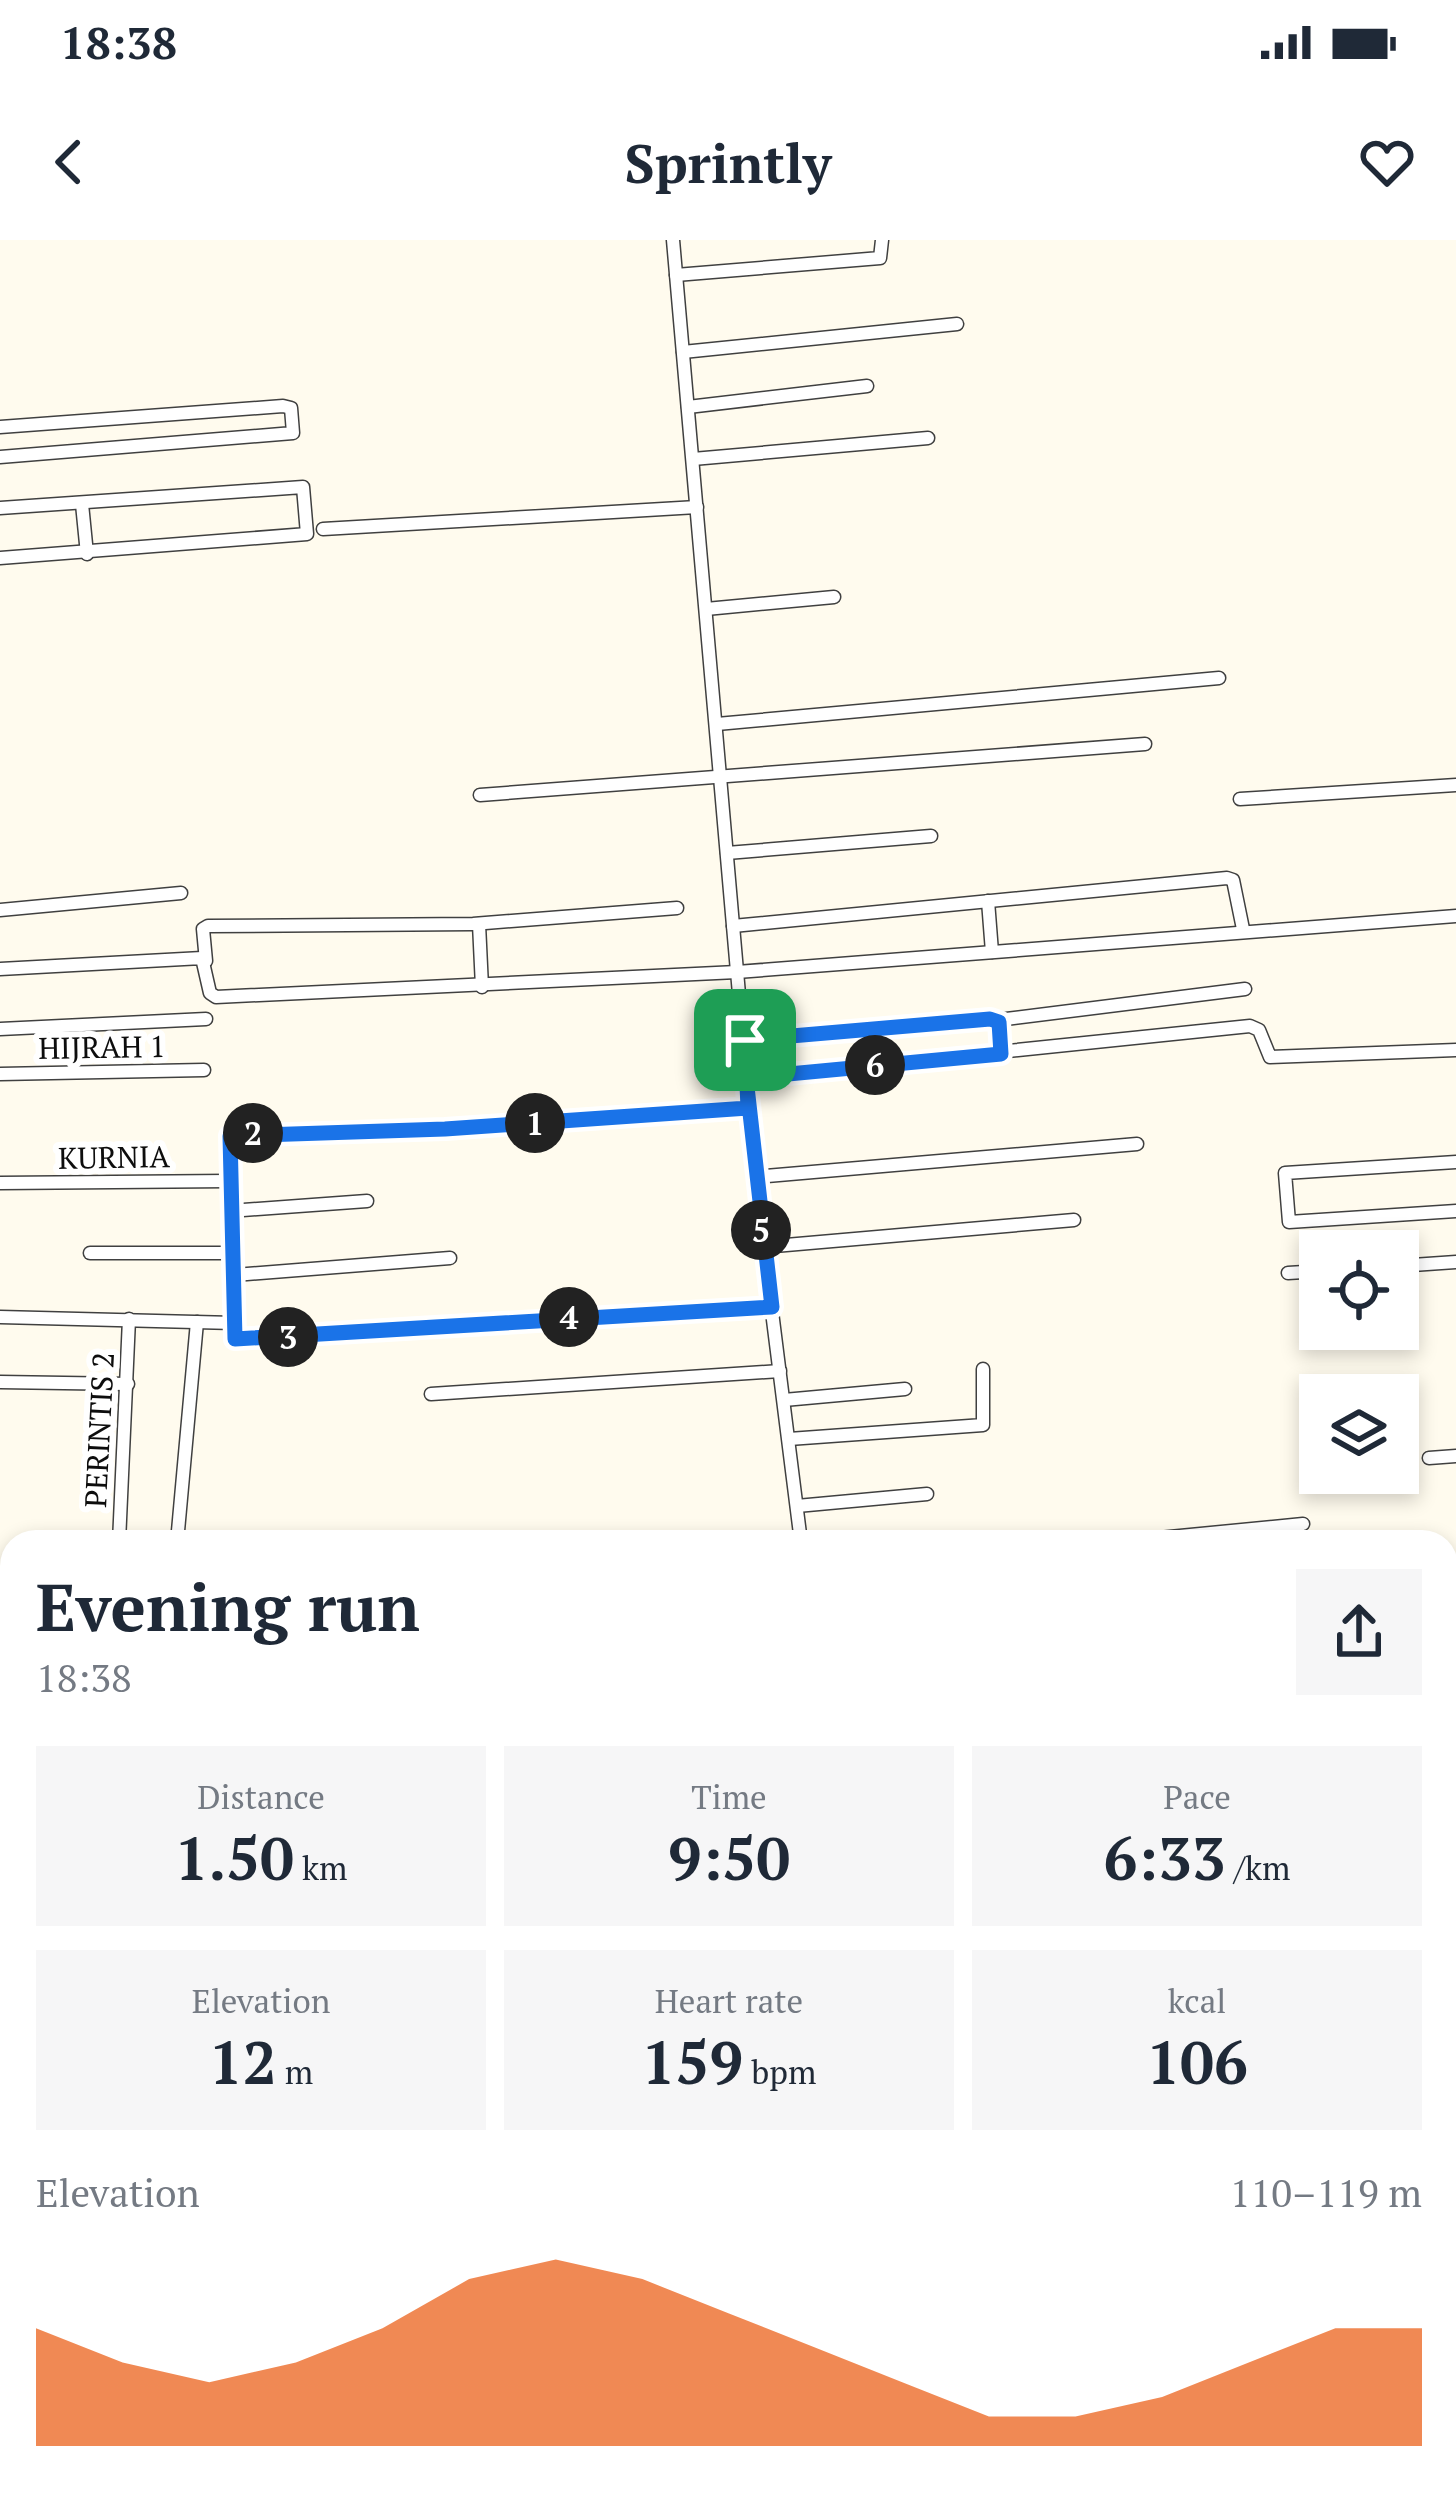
<!DOCTYPE html>
<html lang="en">
<head>
<meta charset="utf-8">
<style>
  :root { --surface:#fff; --page:#f6f6f7; --text:#1f2937; --muted:#747a83; --accent:#ea580c }
  body { margin:0; font-family:"PT Serif",serif; background:var(--page); color:var(--text); height:100vh; display:flex; flex-direction:column; font-size:45px; white-space:nowrap }
  * { box-sizing:border-box; margin:0 }
  p { font-size:39px; color:var(--muted) }
  .icon { flex:none; width:66px; height:66px; fill:none; stroke:currentColor; stroke-width:2; stroke-linecap:round; stroke-linejoin:round }
  .map { position:relative; flex:1; overflow:hidden }
  .details { position:absolute; left:0px; top:1290px; width:1458px; height:972px; display:flex; flex-direction:column; background:var(--surface); border-radius:36px 36px 0 0; box-shadow:0 6px 18px #0003 }
  .details>* { flex:none }
  .controls { position:absolute; left:1299px; top:990px; display:grid; gap:24px }
  .controls a { display:grid; place-items:center; width:120px; height:120px; border-radius:0px; background:var(--surface); box-shadow:0 6px 18px #0003; font-size:60px }
  .pin { position:absolute; display:grid; place-items:center; width:102px; height:102px; color:#fff; margin:-51px; border-radius:24px; box-shadow:0 6px 18px #0006 }
  .km { position:absolute; width:60px; height:60px; margin:-30px; border-radius:50%; background:#222; color:#fff; font-size:33px; line-height:60px; text-align:center }
  .round { display:grid; place-items:center; flex:none; width:126px; height:126px; border-radius:0px; background:var(--page) }
  .overview { display:flex; align-items:center; justify-content:space-between; height:204px; padding:0 36px }
  h1 { font-size:66px; font-weight:800; line-height:90px }
  .figures { display:grid; grid-template-columns:repeat(3,1fr); gap:18px; height:204px; padding:12px 36px }
  .figures div { display:grid; align-content:center; border-radius:0px; background:var(--page); text-align:center }
  .figures b { font-size:60px; font-weight:800 }
  .figures small { font-size:33px; font-weight:400 }
  .figures p { font-size:33px }
  .chart { height:336px; padding:24px 36px }
  .chart p { display:flex; justify-content:space-between }
  .chart svg { width:100%; height:216px; margin-top:12px; fill:var(--accent); opacity:.7 }
  .status { display:flex; justify-content:space-between; align-items:center; height:84px; padding:0 60px; background:var(--surface); direction:ltr }
  .status svg { height:33px; fill:currentColor }
  header { display:flex; justify-content:space-between; align-items:center; height:156px; padding:0 36px; background:var(--surface); font-size:54px; font-weight:800 }
  .map>svg:first-child { display:block }
  .lines { fill:none; stroke-linecap:round; stroke-linejoin:round }
  .stream { stroke:#319bd5; stroke-width:3 }
  .minor-casing { stroke:#404040; stroke-width:15 }
  .minor { stroke:#fff; stroke-width:12 }
  .route-casing { stroke:#fff; stroke-width:24 }
  .route { stroke:#1a73e8; stroke-width:15 }
  .labels { text-anchor:middle; stroke-width:12; stroke-linejoin:round; paint-order:stroke }
  .street-label { font-size:30px; fill:#0d0d0d; stroke:#fff }
</style>
</head>
<body>
<div class="status"><b>18:38</b><svg viewBox="0 0 49 12"><path d="M0 12V9h3v3zM5 12V6h3v6zM10 12V3h3v9zM15 12V0h3v12zM26 1h20v11H26zM47 4h2v5h-2z"/></svg></div>
<header><svg class="icon" aria-label="back" viewBox="0 0 24 24"><path d="M15 5l-7 7 7 7"/></svg>Sprintly<svg class="icon" aria-label="heart" viewBox="0 0 24 24"><path d="M12 20l-8-8c-3-5 5-10 8-4 3-6 11-1 8 4z"/></svg></header>
<div class="map">
<svg width="1456" height="2262" viewBox="0 0 1456 2262">
  <rect width="100%" height="100%" fill="#fffbee"/>
  <g class="lines">
    <!-- stream -->
    <g class="stream">
      <polyline points="1446,1520 1456,1519"/>
      <polyline points="0,1644 12,1643"/>
      <polyline points="0,2184 12,2188"/>
      <polyline points="171,2250 204,2262"/>
    </g>
    <!-- minor casing -->
    <g class="minor-casing">
      <g id="minor">
        <polyline points="673,0 755,937 801,1302"/>
        <polyline points="676,35 880,18 882,0"/>
        <polyline points="683,112 957,84"/>
        <polyline points="688,167 867,146"/>
        <polyline points="0,187 283,166 291,168 293,193 0,217"/>
        <polyline points="693,219 928,198"/>
        <polyline points="82,264 87,314"/>
        <polyline points="0,268 303,247 307,294 0,318"/>
        <polyline points="323,289 697,267"/>
        <polyline points="706,369 834,357"/>
        <polyline points="717,484 1219,438"/>
        <polyline points="480,555 1145,504"/>
        <polyline points="1240,559 1456,545"/>
        <polyline points="727,613 931,596"/>
        <polyline points="988,661 992,712"/>
        <polyline points="0,670 181,653"/>
        <polyline points="479,684 482,747"/>
        <polyline points="733,686 1227,638 1233,640 1243,689"/>
        <polyline points="206,721 203,689 208,686 473,684 677,668"/>
        <polyline points="0,729 202,718 210,753 216,757 737,732 1456,676"/>
        <polyline points="998,780 1245,749"/>
        <polyline points="0,789 206,779"/>
        <polyline points="745,800 995,779 1001,815"/>
        <polyline points="0,834 204,830"/>
        <polyline points="746,838 1250,786 1259,790 1270,817 1456,810"/>
        <polyline points="748,868 445,889 233,894 227,903 235,1099 772,1067"/>
        <polyline points="1456,922 1285,933 1289,982 1456,971"/>
        <polyline points="755,937 1137,904"/>
        <polyline points="0,943 229,941"/>
        <polyline points="230,971 367,961"/>
        <polyline points="763,1007 1074,980"/>
        <polyline points="90,1013 232,1013"/>
        <polyline points="1398,1026 1456,1022"/>
        <polyline points="1288,1033 1320,1031"/>
        <polyline points="235,1035 450,1018"/>
        <polyline points="0,1077 234,1083"/>
        <polyline points="0,1142 128,1144"/>
        <polyline points="431,1154 780,1131"/>
        <polyline points="784,1160 905,1149"/>
        <polyline points="789,1199 983,1185 983,1129"/>
        <polyline points="1429,1218 1456,1216"/>
        <polyline points="797,1266 927,1254"/>
        <polyline points="119,1302 129,1079"/>
        <polyline points="177,1302 197,1082"/>
        <polyline points="1118,1302 1303,1284"/>
        <polyline points="1446,1531 1456,1530"/>
        <polyline points="0,1655 12,1654"/>
        <polyline points="0,1776 12,1775"/>
        <polyline points="0,1852 12,1850"/>
        <polyline points="0,1879 12,1877"/>
        <polyline points="0,1937 12,1935"/>
        <polyline points="0,1982 12,1981"/>
        <polyline points="0,2028 12,2027"/>
        <polyline points="0,2070 12,2070"/>
        <polyline points="1446,2094 1456,2092"/>
        <polyline points="0,2125 12,2123"/>
        <polyline points="0,2168 12,2167"/>
        <polyline points="0,2196 12,2200"/>
        <polyline points="101,2250 101,2262"/>
        <polyline points="141,2250 171,2262"/>
        <polyline points="0,2257 12,2262"/>
        <polyline points="386,2262 387,2255"/>
        <polyline points="511,2262 514,2250"/>
        <polyline points="659,2262 662,2250"/>
        <polyline points="742,2262 745,2250"/>
        <polyline points="923,2262 924,2250"/>
        <polyline points="991,2262 991,2250"/>
        <polyline points="1059,2262 1060,2250"/>
        <polyline points="1118,2262 1118,2250"/>
        <polyline points="1380,2262 1381,2250"/>
        <polyline points="1432,2262 1433,2250"/>
      </g>
    </g>
    <!-- minor -->
    <use href="#minor" class="minor"/>
  </g>
  <g class="lines">
    <!-- route casing -->
    <g class="route-casing">
      <polyline id="route" points="745,800 748,868 445,889 230,896 235,1099 772,1067 746,838 1001,814 999,782 990,779 745,800"/>
    </g>
    <!-- route -->
    <use href="#route" class="route"/>
  </g>
  <g class="labels">
    <!-- street labels -->
    <g class="street-label">
      <text transform="translate(102 808) rotate(-1)" y="10">HIJRAH 1</text>
      <text transform="translate(114 918) rotate(-1)" y="10">KURNIA</text>
      <text transform="translate(100 1190) rotate(-87)" y="10">PERINTIS 2</text>
    </g>
  </g>
</svg>
<div class="controls">
<a><svg class="icon" aria-label="locate" viewBox="0 0 24 24"><circle cx="12" cy="12" r="6"/><path d="M12 2v4M12 18v4M2 12h4M18 12h4"/></svg></a>
<a><svg class="icon" aria-label="layers" viewBox="0 0 24 24"><path d="M12 4l9 5-9 5-9-5zM3 14l9 5 9-5"/></svg></a>
</div>
<div class="pin" style="left:745px;top:800px;background:#1e9e55"><svg class="icon" aria-label="arrive" viewBox="0 0 24 24"><path d="M6 21V4h12l-3 4 3 4H6"/></svg></div>
<b class="km" style="left:535px;top:883px">1</b>
<b class="km" style="left:253px;top:893px">2</b>
<b class="km" style="left:288px;top:1097px">3</b>
<b class="km" style="left:569px;top:1077px">4</b>
<b class="km" style="left:761px;top:990px">5</b>
<b class="km" style="left:875px;top:825px">6</b>
<section class="details">
<div class="overview"><div><h1>Evening run</h1><p>18:38</p></div><a class="round"><svg class="icon" aria-label="share" viewBox="0 0 24 24"><path d="M12 15V3M7 8l5-5 5 5M5 13v7h14v-7"/></svg></a></div>
<div class="figures">
<div><p>Distance</p><b>1.50<small> km</small></b></div>
<div><p>Time</p><b>9:50</b></div>
<div><p>Pace</p><b>6:33<small> /km</small></b></div>
</div>
<div class="figures">
<div><p>Elevation</p><b>12<small> m</small></b></div>
<div><p>Heart rate</p><b>159<small> bpm</small></b></div>
<div><p>kcal</p><b>106</b></div>
</div>
<div class="chart"><p><span>Elevation</span>110–119 m</p>
<svg viewBox="0 0 160 44" preserveAspectRatio="none"><path d="M0 44V20L10 27L20 31L30 27L40 20L50 10L60 6L70 10L80 17L90 24L100 31L110 38L120 38L130 34L140 27L150 20L160 20V44z"/></svg>
</div>
</section>
</div>
</body>
</html>
